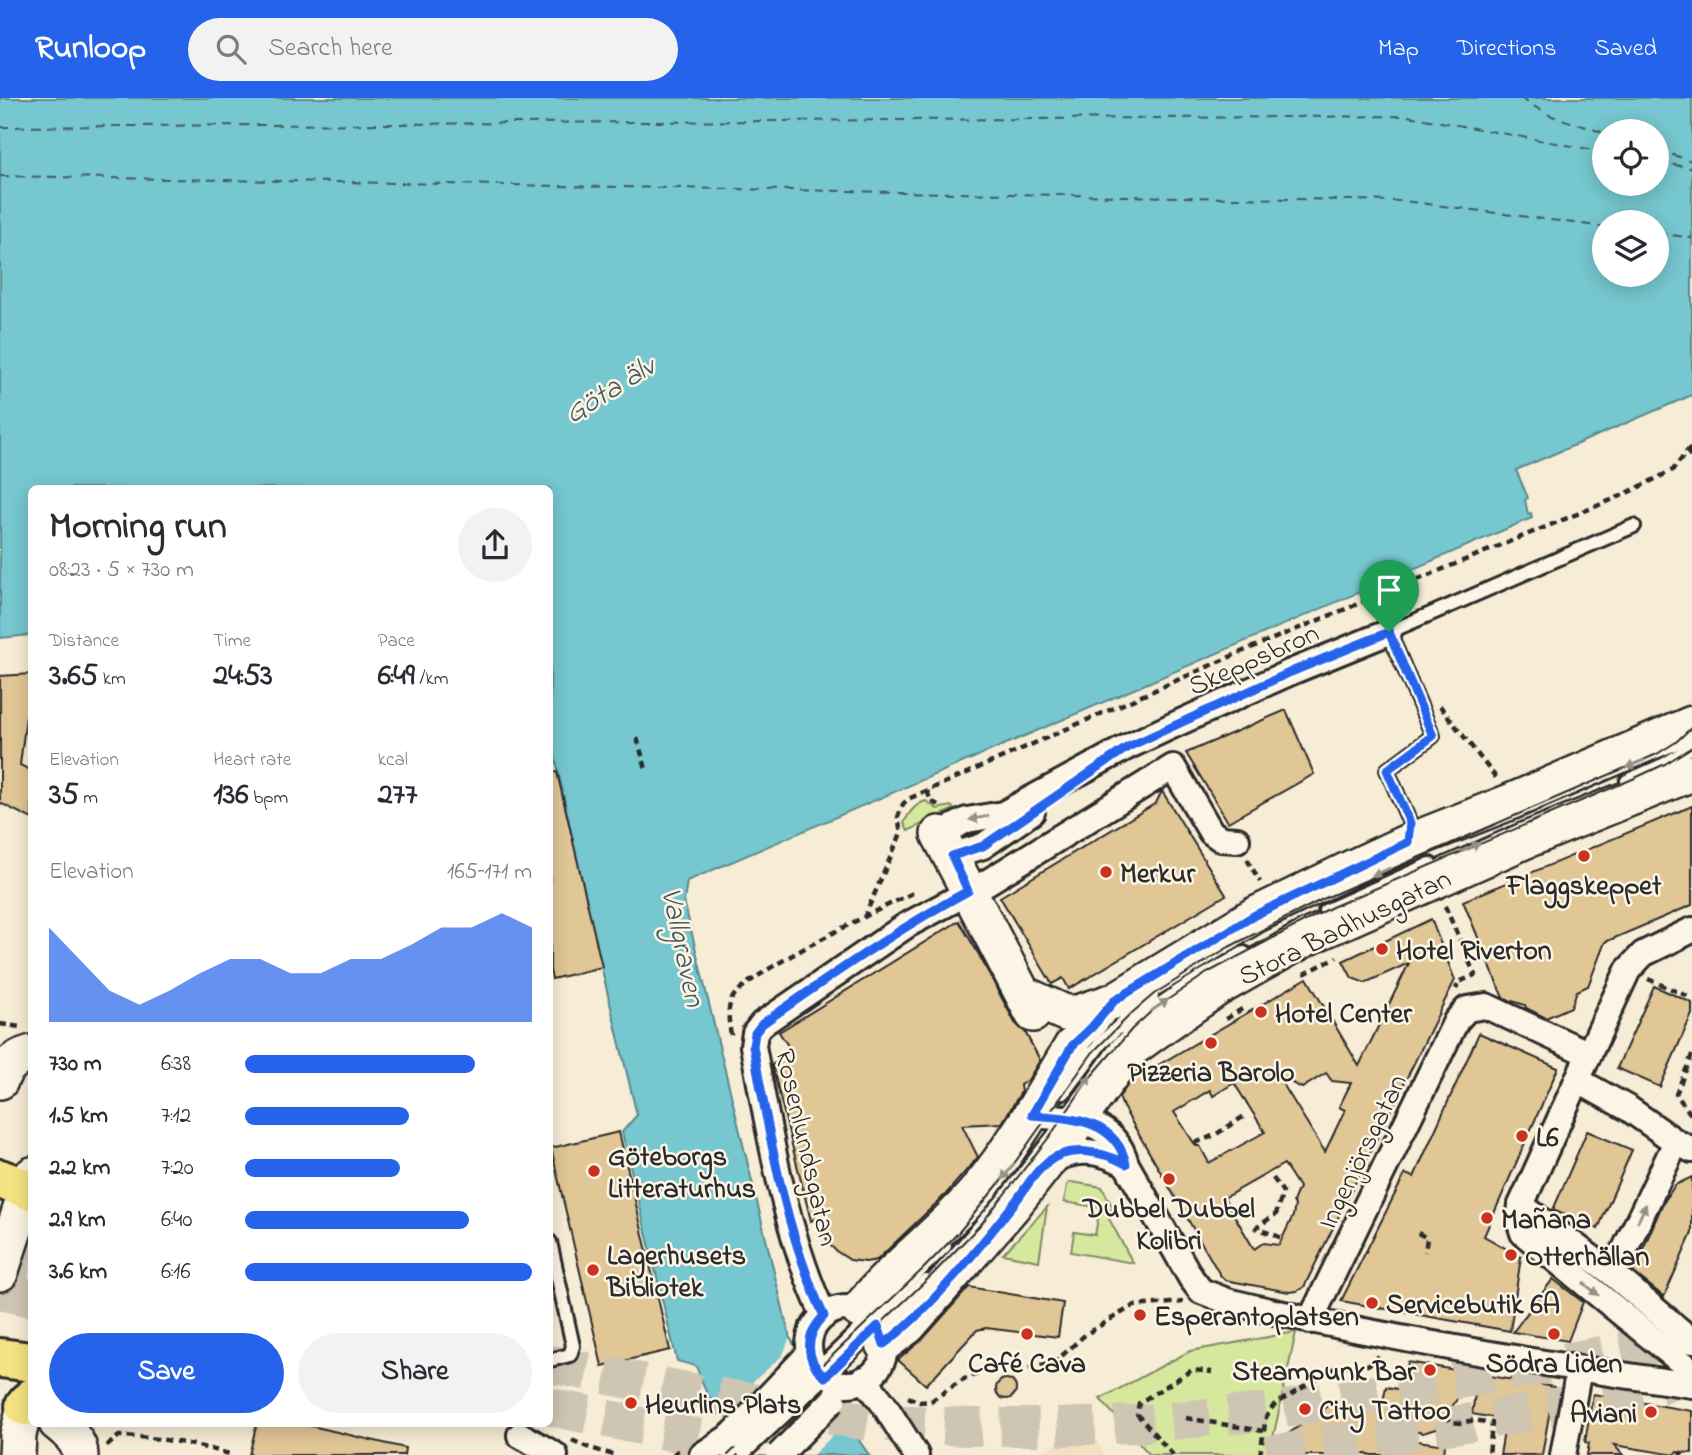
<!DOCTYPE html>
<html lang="en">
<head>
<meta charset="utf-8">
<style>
  :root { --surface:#fff; --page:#f2f2f3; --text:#2b2b33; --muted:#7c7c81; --accent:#2563eb }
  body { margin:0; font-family:"Indie Flower",sans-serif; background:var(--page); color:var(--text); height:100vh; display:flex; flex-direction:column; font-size:26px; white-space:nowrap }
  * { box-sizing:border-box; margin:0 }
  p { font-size:23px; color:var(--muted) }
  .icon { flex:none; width:38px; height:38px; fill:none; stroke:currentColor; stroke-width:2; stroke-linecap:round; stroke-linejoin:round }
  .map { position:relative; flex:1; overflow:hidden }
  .drawer { position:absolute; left:28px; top:387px; width:525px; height:942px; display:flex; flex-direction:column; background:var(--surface); border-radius:10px; box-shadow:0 4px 18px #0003 }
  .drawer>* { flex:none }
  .tools { position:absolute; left:1592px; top:21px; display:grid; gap:14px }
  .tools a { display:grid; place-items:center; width:77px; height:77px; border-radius:50%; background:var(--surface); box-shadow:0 4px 18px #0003; font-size:35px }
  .pin { position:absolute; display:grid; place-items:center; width:60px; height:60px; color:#fff; margin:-72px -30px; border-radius:50% 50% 50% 0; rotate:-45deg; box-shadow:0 0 7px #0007 }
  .pin .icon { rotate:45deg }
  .round { display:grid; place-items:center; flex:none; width:74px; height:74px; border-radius:37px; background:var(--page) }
  .overview { display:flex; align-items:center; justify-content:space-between; height:119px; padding:0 21px }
  h1 { font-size:38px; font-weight:800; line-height:52px }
  .metrics { display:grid; grid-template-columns:repeat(3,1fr); gap:10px; height:119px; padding:7px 21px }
  .metrics div { display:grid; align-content:center }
  .metrics b { font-size:30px; font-weight:800 }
  .metrics small { font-size:19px; font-weight:400 }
  .metrics p { font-size:19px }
  .chart { height:196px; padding:14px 21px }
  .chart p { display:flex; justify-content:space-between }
  .chart svg { width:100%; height:126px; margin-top:7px; fill:var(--accent); opacity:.7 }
  .primary-button { display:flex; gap:14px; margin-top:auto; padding:14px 21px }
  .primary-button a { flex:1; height:80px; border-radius:42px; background:var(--accent); color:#fff; font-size:28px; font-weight:800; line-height:80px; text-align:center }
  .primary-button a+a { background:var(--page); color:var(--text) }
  ul { padding:0 21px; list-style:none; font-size:23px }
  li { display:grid; grid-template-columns:112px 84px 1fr; align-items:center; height:52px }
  li i { height:18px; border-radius:9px; background:var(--accent) }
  header { display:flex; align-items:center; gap:42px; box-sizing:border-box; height:98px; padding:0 35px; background:var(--accent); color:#fff }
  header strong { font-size:33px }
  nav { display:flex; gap:38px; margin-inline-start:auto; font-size:24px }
  .search { width:490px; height:63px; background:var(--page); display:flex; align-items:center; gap:18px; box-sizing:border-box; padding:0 24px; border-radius:38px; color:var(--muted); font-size:26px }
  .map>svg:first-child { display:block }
  .built { fill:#f0e1c2 }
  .green { fill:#d5e89d; stroke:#808a64; stroke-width:2 }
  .water { fill:#76c7cf; stroke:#58898d; stroke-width:2; fill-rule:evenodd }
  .pier { fill:#f7ecd5 }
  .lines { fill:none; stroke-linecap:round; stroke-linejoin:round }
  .ferry { stroke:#425a5c; stroke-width:2; stroke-dasharray:9 7; stroke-linecap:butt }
  .building { fill:#e1c696; stroke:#2b2b2b; stroke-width:2; fill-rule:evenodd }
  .highway-tunnel { stroke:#cec5b3; stroke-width:38; stroke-dasharray:38 19; stroke-linecap:butt }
  .lane-casing { stroke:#2b2b2b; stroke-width:18 }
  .street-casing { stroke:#2b2b2b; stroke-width:30 }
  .secondary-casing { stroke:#2b2b2b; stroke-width:40 }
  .highway-casing { stroke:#2b2b2b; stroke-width:44 }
  .path { stroke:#2b2b2b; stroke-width:4.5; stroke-dasharray:7 5; stroke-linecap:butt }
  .lane { stroke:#fcf5e5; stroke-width:12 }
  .street { stroke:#fcf5e5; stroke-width:24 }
  .secondary { stroke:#fcf5e5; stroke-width:35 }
  .highway { stroke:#f4e382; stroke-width:38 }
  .tram { stroke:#2b2b2b; stroke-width:2 }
  .lane-bridge-casing { stroke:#2b2b2b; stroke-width:18; stroke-linecap:butt }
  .street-bridge-casing { stroke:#2b2b2b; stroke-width:30; stroke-linecap:butt }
  .lane-bridge { stroke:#fcf5e5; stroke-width:12 }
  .street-bridge { stroke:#fcf5e5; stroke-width:24 }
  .oneway { fill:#949088 }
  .route-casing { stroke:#fff; stroke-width:14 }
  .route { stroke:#2563eb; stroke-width:9 }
  .poi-dot { fill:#c8321e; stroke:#fcf5e5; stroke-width:2.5 }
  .labels { text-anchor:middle; stroke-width:5; stroke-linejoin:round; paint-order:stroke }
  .street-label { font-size:28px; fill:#2b2b2b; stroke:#fcf5e5 }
  .poi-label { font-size:28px; font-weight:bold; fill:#2b2b2b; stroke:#fcf5e5; text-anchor:start }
  .water-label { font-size:30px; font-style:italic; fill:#425a5c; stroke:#fcf5e5 }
</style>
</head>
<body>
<header>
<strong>Runloop</strong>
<div class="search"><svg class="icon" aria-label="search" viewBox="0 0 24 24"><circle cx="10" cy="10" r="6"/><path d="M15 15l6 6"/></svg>Search here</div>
<nav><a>Map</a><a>Directions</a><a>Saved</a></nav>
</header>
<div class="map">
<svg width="1692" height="1357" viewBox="0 0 1692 1357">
  <rect width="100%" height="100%" fill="#f7ecd5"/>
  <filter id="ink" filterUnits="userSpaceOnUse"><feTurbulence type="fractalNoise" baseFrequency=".0143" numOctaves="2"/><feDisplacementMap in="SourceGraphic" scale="14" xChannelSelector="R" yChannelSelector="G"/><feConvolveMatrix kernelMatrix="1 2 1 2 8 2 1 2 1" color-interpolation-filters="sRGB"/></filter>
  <g filter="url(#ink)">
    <!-- built -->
    <polygon class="built" points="1086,1326 1105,1357 1037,1357 1062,1343"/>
    <!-- green -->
    <g class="green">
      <path d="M926 703 937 711 951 708 954 711 908 733 904 725C909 714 915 706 926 703Z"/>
      <polygon points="1071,1084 1102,1089 1114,1112 1064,1104 1067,1087"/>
      <polygon points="1047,1109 1039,1163 1003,1156"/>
      <polygon points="1099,1115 1107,1117 1133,1165 1071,1154 1074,1134 1095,1137"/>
      <polygon points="1296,1234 1270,1354 1273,1357 1150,1357 1100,1301 1190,1253"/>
    </g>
    <!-- water -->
    <path class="water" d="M0 0H1692V297L1516 372 1528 400 1525 402 1528 416 1531 415 1532 420 687 783 684 803 790 1240 869 1357H749L707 1296 696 1268 677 1263 622 1034 637 1017 588 814 550 635V390H32L31 537 0 540ZM1605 33H1657V86H1605ZM1605 124H1657V177H1605Z"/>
    <!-- pier -->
    <polygon class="pier" points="789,1241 846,1324 813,1357 747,1357 718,1315 783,1257"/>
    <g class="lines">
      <!-- ferry -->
      <g class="ferry">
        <polyline points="1520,0 1549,17 1605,35"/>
        <polyline points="0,29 1408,18 1605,54"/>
        <polyline points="1657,52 1692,63"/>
        <polyline points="1657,64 1692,70"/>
        <polyline points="0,78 1404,103 1605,129"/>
        <polyline points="1657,135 1692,140"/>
      </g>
    </g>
    <!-- building -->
    <g class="building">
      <polygon points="32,576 32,619 26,619 20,667 32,673 32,721 0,705 0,578"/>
      <polygon points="1286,612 1314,676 1228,724 1186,655"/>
      <polygon points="557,674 602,869 552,881 550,872 550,675"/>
      <polygon points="1162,693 1226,797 1069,891 1063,880 1052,886 1000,799 1156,705"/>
      <polygon points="1692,708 1692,807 1605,844 1588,888 1577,893 1571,909 1546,920 1526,910 1525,907 1503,900 1463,803"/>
      <path d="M1431 821 1455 882 1304 1189 1297 1193 1289 1194 1225 1182 1220 1177 1123 1009 1119 999 1131 983 1307 880 1359 968 1409 865 1365 885 1352 880 1343 863ZM1326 975 1332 983 1351 985 1339 1009 1345 1012 1325 1054 1278 978 1302 990ZM1234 985 1265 1034 1209 1065 1200 1048H1196L1174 1014 1210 992 1213 998ZM1284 1066 1299 1089 1293 1104 1295 1107 1293 1118 1279 1147 1263 1145 1254 1151 1224 1100Z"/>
      <polygon points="959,823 978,855 1015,925 1025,934 1040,962 1028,982 1020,987 1021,994 1002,1025 962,1027 978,1059 946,1096 877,1162 866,1164 850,1162 836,1153 829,1146 817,1120 811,1123 772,967 792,954 779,934"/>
      <polygon points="1654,888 1692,905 1692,916 1660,989 1617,970"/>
      <polygon points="1479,935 1558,970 1484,1138 1521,1159 1510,1233 1341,1203 1405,1076 1414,1079"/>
      <polygon points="1587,1033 1632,1052 1598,1131 1553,1112"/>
      <polygon points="619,1034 670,1252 602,1268 551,1050"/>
      <polygon points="1692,1079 1692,1135 1664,1199 1633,1174 1662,1107 1675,1087"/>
      <polygon points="1553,1181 1583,1204 1568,1243 1513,1234"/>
      <polygon points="969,1189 1063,1205 1058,1239 986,1230 977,1232 926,1287 898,1262 923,1241"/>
      <polygon points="1408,1264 1473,1275 1439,1330 1423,1335 1414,1333 1414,1338 1405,1341 1445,1347 1444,1357 1372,1357 1354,1354 1349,1357 1282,1357 1285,1338 1336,1302 1382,1309 1386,1289 1403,1292"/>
      <polygon points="1478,1276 1554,1289 1542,1357 1500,1357 1506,1322 1472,1316"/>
      <circle cx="1006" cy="1291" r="10"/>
      <polygon points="1593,1296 1692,1313 1692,1355 1676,1354 1675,1357 1614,1347 1623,1357 1587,1357 1589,1345 1585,1344"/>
      <polygon points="257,1325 299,1325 405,1350 404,1357 249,1357"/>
    </g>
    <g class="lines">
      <!-- highway-tunnel -->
      <g class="highway-tunnel">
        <polyline points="0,1155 32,1162"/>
        <polyline points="0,1193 32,1200"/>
        <polyline points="550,1266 686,1293 869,1324 968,1329 1056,1329 1137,1326 1266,1314 1560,1265 1692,1239"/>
        <polyline points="550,1309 690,1338 799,1357"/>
        <polyline points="1267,1357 1522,1316 1663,1286 1688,1278"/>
      </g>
      <!-- lane casing -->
      <g class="lane-casing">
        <g id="lane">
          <polyline points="1627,683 1665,666 1692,649"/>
          <polyline points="1408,740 1410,725 1387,672 1433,638 1389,534 1634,428"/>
          <polyline points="1325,813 1430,766"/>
          <path d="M1127 936C1159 901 1203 878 1244 855"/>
          <polyline points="1063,995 1101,945 1152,898"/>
          <polyline points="550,1144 573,1248 570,1257 550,1262"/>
          <polyline points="814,1275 945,1148"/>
          <polyline points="820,1284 926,1183"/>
          <polyline points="728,1357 739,1346"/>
        </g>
      </g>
      <!-- street casing -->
      <g class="street-casing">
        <g id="street">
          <polyline points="939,736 967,722 1003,716 1127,649 1174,627 1291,574 1389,534"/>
          <polyline points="952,758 983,748 1032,714"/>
          <polyline points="1072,948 1092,929 1113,903"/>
          <polyline points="1589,956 1628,872 1643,856 1692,832"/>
          <polyline points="1577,982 1629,1011 1676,1044 1692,1052"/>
          <path d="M1032 1017C1071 1020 1115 1021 1126 1066L1191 1180 1201 1193 1227 1203C1381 1240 1536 1265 1692 1287"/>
          <path d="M1047 1065C1077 1049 1097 1051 1126 1066"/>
          <polyline points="1521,1107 1613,1176 1692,1243"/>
          <polyline points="1613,1176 1676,1044"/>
          <circle cx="847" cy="1248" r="38"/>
          <path d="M824 1218C785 1135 770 1038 753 948L755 935 762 926 907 827 986 785 1173 669 1211 734 1221 741 1237 742"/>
          <polyline points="1310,1223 1456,923 1467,911 1486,908 1589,956 1521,1107 1519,1122 1523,1135 1692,1273"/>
          <polyline points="864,1281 883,1305 916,1357"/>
          <polyline points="520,1337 555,1357"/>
          <polyline points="702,1357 732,1337"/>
          <polyline points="1563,1357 1579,1271"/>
        </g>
      </g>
      <!-- secondary casing -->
      <g class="secondary-casing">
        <g id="secondary">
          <polyline points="939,736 1033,916"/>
          <polyline points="1023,896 1065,915 1078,915 1114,903 1255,817 1354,769 1408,744 1510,704 1692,626"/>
          <path d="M0 983C5 967 17 959 32 955"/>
          <polyline points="0,1175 32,1077"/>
          <path d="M859 1212C892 1169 939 1137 975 1095 1013 1049 1042 999 1072 948"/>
          <polyline points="884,1246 908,1228 1012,1109 1062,1045 1127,954 1163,928 1216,891 1308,839 1524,743 1692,675"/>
          <path d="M57 1325C67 1333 80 1343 80 1357"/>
          <polyline points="17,1357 18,1337 25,1308"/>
        </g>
      </g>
      <!-- highway casing -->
      <g class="highway-casing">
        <g id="highway">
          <polyline points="0,1081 32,1093"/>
          <polyline points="0,1260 32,1264"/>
          <polyline points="25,1308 32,1300"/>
        </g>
      </g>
      <!-- path -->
      <g class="path">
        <polyline points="1687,353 1692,360"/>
        <polyline points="1393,491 1401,513"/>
        <polyline points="1440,608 1497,681"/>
        <polyline points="637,640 646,671"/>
        <polyline points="927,693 931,703 938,707"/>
        <polyline points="1247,761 1260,784"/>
        <polyline points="1445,808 1475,877 1459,884 1456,891"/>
        <polyline points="864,820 901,735 898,719 903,706 908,701 1241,554 1621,398 1673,372 1692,347"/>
        <polyline points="1304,876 1337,859"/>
        <polyline points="1648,881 1692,900"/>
        <polyline points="1226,921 1242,911"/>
        <polyline points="0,926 20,929"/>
        <path d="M731 937C729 924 726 911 733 899 748 875 881 810 913 795"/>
        <polyline points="1692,957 1676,996 1692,1018"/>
        <polyline points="1195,1045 1215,1037 1243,1019"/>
        <polyline points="1273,1080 1283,1094 1276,1116 1256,1130 1282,1140"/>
        <polyline points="1418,1135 1427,1140 1425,1154"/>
        <polyline points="797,1242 801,1223"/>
        <polyline points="908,1299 919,1304 931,1303 962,1282 989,1271 1008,1267 1023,1272 1056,1263 1086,1236 1133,1208 1183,1204"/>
        <polyline points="1446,1317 1451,1324 1461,1325 1474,1322 1492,1325 1489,1357"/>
        <polyline points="1186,1320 1263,1333"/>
        <polyline points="572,1342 587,1349 614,1357"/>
        <path d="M107 1348 119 1338C159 1339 195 1346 233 1357"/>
        <polyline points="673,1357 681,1350"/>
        <polyline points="1173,1357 1137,1316 1139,1305 1192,1272 1212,1274"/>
        <polyline points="1260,1357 1266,1319 1274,1307 1338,1268 1368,1267 1379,1258"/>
        <polyline points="1679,1357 1683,1354"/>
      </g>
      <!-- lane -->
      <use href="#lane" class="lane"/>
      <!-- street -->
      <use href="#street" class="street"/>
      <!-- secondary -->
      <use href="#secondary" class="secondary"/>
      <!-- highway -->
      <use href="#highway" class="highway"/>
      <!-- tram -->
      <g class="tram">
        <polyline points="774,1327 933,1176 982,1125 1050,1038 1089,981 1132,931 1154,911 1207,875 1332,809 1635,680 1665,666 1692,649"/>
        <polyline points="728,1357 924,1170 959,1134 1006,1077 1093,954 1133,914 1154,896 1227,850 1323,801 1657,656 1676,644 1692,629"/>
      </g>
      <!-- lane-bridge casing -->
      <g class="lane-bridge-casing">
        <g id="lane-bridge">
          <polyline points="739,1346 814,1275"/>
          <polyline points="744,1355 820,1284"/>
        </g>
      </g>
      <!-- street-bridge casing -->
      <g class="street-bridge-casing">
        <g id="street-bridge">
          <polyline points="732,1337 804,1261"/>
          <polyline points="779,1357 833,1302"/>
        </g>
      </g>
      <!-- lane-bridge -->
      <use href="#lane-bridge" class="lane-bridge"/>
      <!-- street-bridge -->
      <use href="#street-bridge" class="street-bridge"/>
    </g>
    <!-- one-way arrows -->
    <defs><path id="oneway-solid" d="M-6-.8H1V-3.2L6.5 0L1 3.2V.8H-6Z" transform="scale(1.75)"/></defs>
    <g class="oneway">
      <use href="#oneway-solid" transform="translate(1635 666) rotate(157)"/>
      <use href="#oneway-solid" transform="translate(979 720) rotate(169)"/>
      <use href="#oneway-solid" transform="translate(1471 749) rotate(-23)"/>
      <use href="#oneway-solid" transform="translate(1381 774) rotate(157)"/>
      <use href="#oneway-solid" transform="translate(1160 907) rotate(-35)"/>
      <use href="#oneway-solid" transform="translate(1085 986) rotate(-54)"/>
      <use href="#oneway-solid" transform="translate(1008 1074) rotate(127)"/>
      <use href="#oneway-solid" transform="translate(1642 1115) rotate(-65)"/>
      <use href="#oneway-solid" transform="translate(1591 1191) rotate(39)"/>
    </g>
  </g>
  <g class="lines" filter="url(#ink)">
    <!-- route casing -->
    <g class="route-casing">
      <path id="route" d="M1389 534 1433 638 1387 672 1410 725 1408 744 1255 817 1114 903 1092 929 1072 948 1032 1017C1071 1020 1116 1021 1126 1066 1102 1053 1068 1046 1045 1066 1032 1077 1023 1095 1012 1108 975 1154 931 1211 884 1246L878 1228 825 1279C804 1261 805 1237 824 1218 785 1134 770 1039 753 948L755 935 762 926C829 879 896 832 968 793L952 758 983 748 1128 649 1291 574Z"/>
    </g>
    <!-- route -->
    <use href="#route" class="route"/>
  </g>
  <!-- markers -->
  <g class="poi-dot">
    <circle cx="1584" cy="758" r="7"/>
    <circle cx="1106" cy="774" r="7"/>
    <circle cx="1382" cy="851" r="7"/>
    <circle cx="1261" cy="914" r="7"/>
    <circle cx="1211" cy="945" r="7"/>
    <circle cx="1522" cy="1038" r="7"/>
    <circle cx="594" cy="1073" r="7"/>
    <circle cx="1169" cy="1081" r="7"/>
    <circle cx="1487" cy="1120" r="7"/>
    <circle cx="1511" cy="1157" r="7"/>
    <circle cx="593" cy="1172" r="7"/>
    <circle cx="1372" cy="1205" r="7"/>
    <circle cx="1140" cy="1217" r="7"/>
    <circle cx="1027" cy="1236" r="7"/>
    <circle cx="1554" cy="1236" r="7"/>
    <circle cx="1430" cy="1272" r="7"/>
    <circle cx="631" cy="1305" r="7"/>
    <circle cx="1305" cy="1311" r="7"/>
    <circle cx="1651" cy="1314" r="7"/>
  </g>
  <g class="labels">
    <!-- street labels -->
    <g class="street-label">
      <text transform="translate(1253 560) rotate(-24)" y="10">Skeppsbron</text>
      <text transform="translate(1344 828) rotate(-26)" y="10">Stora Badhusgatan</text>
      <text transform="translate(808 1049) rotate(77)" y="10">Rosenlundsgatan</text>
      <text transform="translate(1361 1053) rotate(-64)" y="10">Ingenjörsgatan</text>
    </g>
    <!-- poi labels -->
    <g class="poi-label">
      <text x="1120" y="784">Merkur</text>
      <text x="1584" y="796" text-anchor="middle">Flaggskeppet</text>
      <text x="1396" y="861">Hotel Riverton</text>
      <text x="1275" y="924">Hotel Center</text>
      <text x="1211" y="983" text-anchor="middle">Pizzeria Barolo</text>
      <text x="1536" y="1048">L6</text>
      <text x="608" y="1067">Göteborgs<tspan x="608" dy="32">Litteraturhus</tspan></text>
      <text x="1169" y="1119" text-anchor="middle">Dubbel Dubbel<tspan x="1169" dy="32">Kolibri</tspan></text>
      <text x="1501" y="1130">Mañana</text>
      <text x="607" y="1166">Lagerhusets<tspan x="607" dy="32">Bibliotek</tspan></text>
      <text x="1525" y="1167">Otterhällan</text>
      <text x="1386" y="1215">Servicebutik 6A</text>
      <text x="1154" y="1227">Esperantoplatsen</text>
      <text x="1027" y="1274" text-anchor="middle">Café Cava</text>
      <text x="1554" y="1274" text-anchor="middle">Södra Liden</text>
      <text x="1416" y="1282" text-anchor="end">Steampunk Bar</text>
      <text x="645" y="1315">Heurlins Plats</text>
      <text x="1319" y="1321">City Tattoo</text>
      <text x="1637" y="1324" text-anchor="end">Aviani</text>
    </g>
    <!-- water labels -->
    <g class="water-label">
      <text transform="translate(609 291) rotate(-32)" y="10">Göta älv</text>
      <text transform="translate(684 849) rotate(78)" y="10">Vallgraven</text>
    </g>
  </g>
</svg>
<div class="tools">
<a><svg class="icon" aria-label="locate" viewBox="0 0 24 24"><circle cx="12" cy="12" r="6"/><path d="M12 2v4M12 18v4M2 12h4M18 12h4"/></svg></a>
<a><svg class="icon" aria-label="layers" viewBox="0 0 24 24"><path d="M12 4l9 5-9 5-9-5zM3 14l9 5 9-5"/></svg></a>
</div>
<div class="pin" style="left:1389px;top:534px;background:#1e9e55"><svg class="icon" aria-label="arrive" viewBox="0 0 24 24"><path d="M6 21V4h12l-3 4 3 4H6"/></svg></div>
<section class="drawer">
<div class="overview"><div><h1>Morning run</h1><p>08:23 · 5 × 730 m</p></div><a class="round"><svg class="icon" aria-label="share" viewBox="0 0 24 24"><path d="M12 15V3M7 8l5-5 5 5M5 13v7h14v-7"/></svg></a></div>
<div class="metrics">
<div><p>Distance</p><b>3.65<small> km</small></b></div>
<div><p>Time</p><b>24:53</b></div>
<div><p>Pace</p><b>6:49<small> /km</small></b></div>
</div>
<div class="metrics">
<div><p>Elevation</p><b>35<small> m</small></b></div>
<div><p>Heart rate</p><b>136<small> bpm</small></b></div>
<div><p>kcal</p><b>277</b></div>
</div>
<div class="chart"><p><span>Elevation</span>165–171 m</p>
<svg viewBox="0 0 160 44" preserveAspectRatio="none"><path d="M0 44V11L10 22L20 33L30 38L40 33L50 27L60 22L70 22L80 27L90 27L100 22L110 22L120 17L130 11L140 11L150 6L160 11V44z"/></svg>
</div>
<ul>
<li><b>730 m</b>6:38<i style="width:80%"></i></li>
<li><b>1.5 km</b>7:12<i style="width:57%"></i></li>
<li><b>2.2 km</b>7:20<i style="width:54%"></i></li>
<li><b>2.9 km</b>6:40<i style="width:78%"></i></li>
<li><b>3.6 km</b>6:16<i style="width:100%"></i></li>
</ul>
<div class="primary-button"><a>Save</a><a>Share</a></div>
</section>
</div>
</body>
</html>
